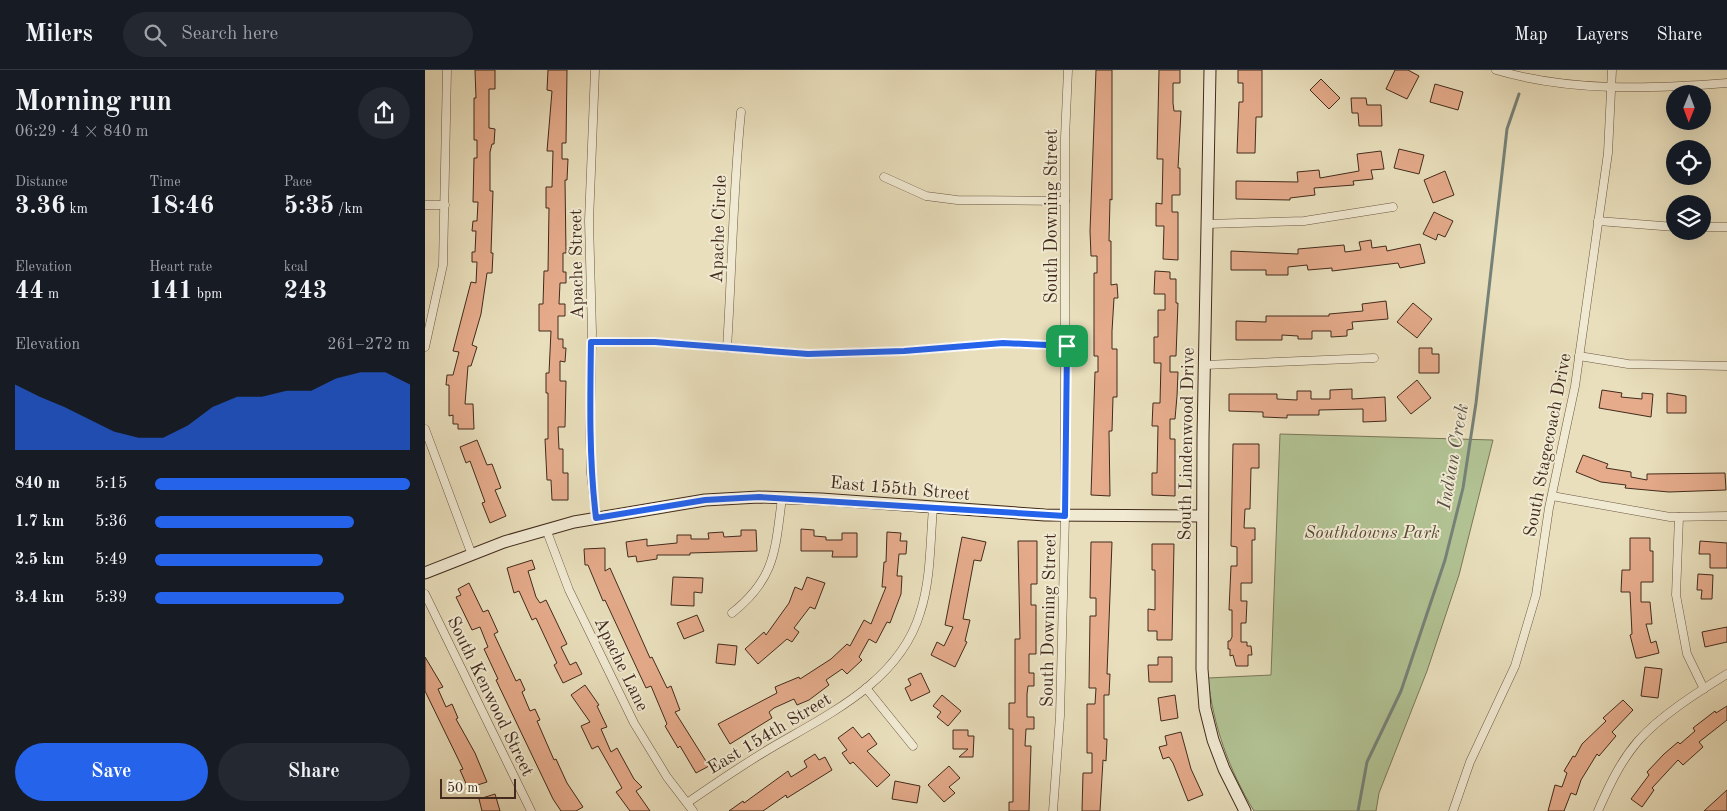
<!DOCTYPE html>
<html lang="en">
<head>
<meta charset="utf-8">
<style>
  :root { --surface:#171b24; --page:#242831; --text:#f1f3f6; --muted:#9ea1a6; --line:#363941; --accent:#2563eb }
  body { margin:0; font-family:"Old Standard TT",serif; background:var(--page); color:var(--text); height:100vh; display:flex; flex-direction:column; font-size:19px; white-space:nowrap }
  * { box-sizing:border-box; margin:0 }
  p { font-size:16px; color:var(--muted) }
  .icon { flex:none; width:28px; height:28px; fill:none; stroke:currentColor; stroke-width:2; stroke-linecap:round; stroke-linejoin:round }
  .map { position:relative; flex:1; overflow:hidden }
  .sheet { display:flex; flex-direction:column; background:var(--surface); width:425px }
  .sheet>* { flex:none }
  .needle { width:32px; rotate:181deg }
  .tools { position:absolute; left:1241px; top:15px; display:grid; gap:10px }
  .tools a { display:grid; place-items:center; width:45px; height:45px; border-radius:50%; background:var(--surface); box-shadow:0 5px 20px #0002; font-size:25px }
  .scale { position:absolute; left:15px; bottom:12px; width:76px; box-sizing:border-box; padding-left:5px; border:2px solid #422b1c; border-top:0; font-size:14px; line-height:18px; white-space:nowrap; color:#422b1c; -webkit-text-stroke:4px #f1ead3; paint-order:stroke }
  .pin { position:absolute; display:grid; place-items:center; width:42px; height:42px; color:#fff; margin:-21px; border-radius:10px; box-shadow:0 2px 8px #0006 }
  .round { display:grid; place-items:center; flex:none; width:52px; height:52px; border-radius:26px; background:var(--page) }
  .headline { display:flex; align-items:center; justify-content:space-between; height:85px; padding:0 15px }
  h1 { font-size:28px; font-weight:600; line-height:38px }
  .metrics { display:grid; grid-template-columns:repeat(3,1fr); gap:8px; height:85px; padding:5px 15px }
  .metrics div { display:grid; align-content:center }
  .metrics b { font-size:25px; font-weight:600 }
  .metrics small { font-size:14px; font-weight:400 }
  .metrics p { font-size:14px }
  .chart { height:140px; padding:10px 15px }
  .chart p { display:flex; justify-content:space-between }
  .chart svg { width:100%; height:90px; margin-top:5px; fill:var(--accent); opacity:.7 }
  .button { display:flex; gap:10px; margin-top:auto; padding:10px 15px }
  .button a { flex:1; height:58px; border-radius:30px; background:var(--accent); color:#fff; font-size:20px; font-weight:600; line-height:58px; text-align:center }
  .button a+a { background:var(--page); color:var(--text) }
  ul { padding:0 15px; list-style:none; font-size:16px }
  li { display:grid; grid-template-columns:80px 60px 1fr; align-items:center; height:38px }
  li i { height:12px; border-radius:6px; background:var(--accent) }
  header { display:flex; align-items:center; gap:30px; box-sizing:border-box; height:70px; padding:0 25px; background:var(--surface); border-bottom:1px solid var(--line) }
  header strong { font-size:24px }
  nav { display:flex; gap:28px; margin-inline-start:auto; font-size:18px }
  .search { width:350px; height:45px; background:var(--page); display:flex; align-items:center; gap:12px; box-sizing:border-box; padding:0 18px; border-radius:28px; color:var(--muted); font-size:19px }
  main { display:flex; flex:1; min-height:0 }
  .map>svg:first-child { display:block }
  .green { fill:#b2c394; stroke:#7a7758 }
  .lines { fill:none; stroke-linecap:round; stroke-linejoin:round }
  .stream { stroke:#768279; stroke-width:3 }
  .building { fill:#e5ab8b; stroke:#422b1c }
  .street-casing { stroke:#6c5844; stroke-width:9 }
  .secondary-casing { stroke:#422b1c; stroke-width:13 }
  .street { stroke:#f1ead3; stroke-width:8 }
  .secondary { stroke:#f1ead3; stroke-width:11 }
  .route-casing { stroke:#fff; stroke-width:10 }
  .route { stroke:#2563eb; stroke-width:6 }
  .labels { text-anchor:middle; stroke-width:4; stroke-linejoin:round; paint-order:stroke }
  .street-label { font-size:18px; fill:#422b1c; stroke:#f1ead3 }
  .park-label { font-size:18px; font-style:italic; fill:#584934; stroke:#f1ead3 }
  .water-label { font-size:19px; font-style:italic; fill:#584f43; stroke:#f1ead3 }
</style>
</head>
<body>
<header>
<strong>Milers</strong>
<div class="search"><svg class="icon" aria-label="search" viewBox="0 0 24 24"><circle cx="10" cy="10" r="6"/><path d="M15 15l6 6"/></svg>Search here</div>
<nav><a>Map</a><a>Layers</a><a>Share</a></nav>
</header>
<main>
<section class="sheet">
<div class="headline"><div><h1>Morning run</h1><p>06:29 · 4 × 840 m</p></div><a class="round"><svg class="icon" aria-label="share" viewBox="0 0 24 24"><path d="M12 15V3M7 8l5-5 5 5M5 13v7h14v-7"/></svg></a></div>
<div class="metrics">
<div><p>Distance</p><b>3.36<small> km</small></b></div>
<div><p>Time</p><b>18:46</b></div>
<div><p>Pace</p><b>5:35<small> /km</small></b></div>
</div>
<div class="metrics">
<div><p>Elevation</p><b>44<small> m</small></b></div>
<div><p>Heart rate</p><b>141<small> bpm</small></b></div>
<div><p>kcal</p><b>243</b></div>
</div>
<div class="chart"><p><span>Elevation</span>261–272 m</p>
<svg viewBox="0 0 160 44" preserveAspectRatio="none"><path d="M0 44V12L10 18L20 23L30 29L40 35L50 38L60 38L70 32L80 23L90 18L100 18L110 15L120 15L130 9L140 6L150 6L160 12V44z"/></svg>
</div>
<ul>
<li><b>840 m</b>5:15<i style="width:100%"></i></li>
<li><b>1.7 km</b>5:36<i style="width:78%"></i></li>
<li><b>2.5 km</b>5:49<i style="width:66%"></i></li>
<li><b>3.4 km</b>5:39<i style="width:74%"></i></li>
</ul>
<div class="button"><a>Save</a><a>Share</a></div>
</section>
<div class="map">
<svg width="1302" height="741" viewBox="0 0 1302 741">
  <rect width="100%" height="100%" fill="#e9dfbc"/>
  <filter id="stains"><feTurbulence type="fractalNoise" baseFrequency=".004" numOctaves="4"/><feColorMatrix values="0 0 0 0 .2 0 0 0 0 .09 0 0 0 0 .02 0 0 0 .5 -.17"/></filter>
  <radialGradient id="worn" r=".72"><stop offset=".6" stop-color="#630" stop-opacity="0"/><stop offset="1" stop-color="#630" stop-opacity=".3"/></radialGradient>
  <!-- green -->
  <path class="green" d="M855 364 1068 370 1034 505 1002 601 954 723 951 741H829C804 700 788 655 783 608L846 605Z"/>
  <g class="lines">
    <!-- stream -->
    <polyline class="stream" points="933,741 942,692 976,621 1020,490 1038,418 1051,333 1082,59 1094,24"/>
  </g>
  <!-- building -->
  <g class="building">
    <polygon points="50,0 70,0 70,19 64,19 64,58 70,59 69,74 67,74 65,82 65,121 68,121 66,183 68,183 67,203 62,203 56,244 47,275 52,277 46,296 43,296 40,334 48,334 49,359 33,359 33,354 28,354 28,345 24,346 24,315 21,315 22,305 28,305 34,282 28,281 46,212 51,213 52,192 47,192 47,182 50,182 51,161 47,161 48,151 52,151 53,132 48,132 49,88 52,88 52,70 49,70 49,28 51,28"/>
    <polygon points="123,0 142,0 141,73 137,73 137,89 143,89 142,110 140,110 141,183 138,183 138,202 141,202 141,213 135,213 134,234 140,234 140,246 133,246 133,269 138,269 138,278 141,278 140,292 135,291 135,311 141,311 140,357 133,357 134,379 138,379 138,403 143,403 143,430 127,430 126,410 122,410 120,369 123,369 123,323 121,323 121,303 124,303 126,261 114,261 114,234 118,234 119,201 123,201 124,138 121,138 121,117 127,117 128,81 122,81 127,21 122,20"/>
    <polygon points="671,0 687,0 687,130 685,129 684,171 686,171 686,215 692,214 693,228 689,228 687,261 687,279 692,279 692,327 688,327 687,361 684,361 685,426 666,425 670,302 673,302 673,286 669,286 669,203 672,203 672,186 666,186 665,161"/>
    <polygon points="734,0 755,0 755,13 748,13 748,33 749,41 756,41 753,98 755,98 755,125 747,125 747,142 753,142 753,190 738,189 739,156 731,156 731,133 737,134 738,89 732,89"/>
    <polygon points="813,0 837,0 837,47 831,47 830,83 812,83 814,32 818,32 818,13 813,13"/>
    <polygon points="970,0 983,0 994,6 982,29 961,19"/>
    <polygon points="896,9 915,28 904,39 885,20"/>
    <polygon points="1010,14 1038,22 1033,40 1005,32"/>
    <polygon points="926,28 941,28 942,35 956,35 957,56 934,56 933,43 927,43"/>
    <polygon points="974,79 999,85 994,104 969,98"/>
    <polygon points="956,81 959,99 946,100 948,109 928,111 929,115 889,118 890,125 865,128 865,130 811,129 811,111 873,112 872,102 894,100 895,108 934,101 932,84"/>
    <polygon points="1020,101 1029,125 1008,133 999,110"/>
    <polygon points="1009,142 1028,151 1020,167 1013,164 1011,170 998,164"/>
    <polygon points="946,170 947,178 961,176 962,181 995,174 1000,193 975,198 973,193 907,201 907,198 883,200 882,195 863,197 863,205 841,205 841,200 806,200 806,181 873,184 873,179 919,175 920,182 936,180 934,172"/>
    <polygon points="730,201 745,202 745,209 751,209 751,233 753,233 751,286 745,286 745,302 753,302 752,326 750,349 745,349 745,369 750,369 750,426 727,425 727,403 732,403 733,356 727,356 728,333 735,333 736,293 729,293 729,267 733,267 733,240 740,240 740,224 729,224"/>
    <polygon points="961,231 963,249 927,252 928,259 922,260 922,266 906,267 906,261 887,261 887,269 873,269 873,266 857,265 857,270 811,270 811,251 841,252 841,246 904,246 904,244 938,241 937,234"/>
    <polygon points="988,233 1007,249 992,268 972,252"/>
    <polygon points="994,278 1007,278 1007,284 1014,284 1014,303 994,303"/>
    <polygon points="992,310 1006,328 986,344 972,327"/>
    <polygon points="927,319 927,329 960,327 961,351 938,352 938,339 894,340 894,345 862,345 862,348 838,347 838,342 804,341 804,324 852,324 852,329 872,330 872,321 886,321 886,329 905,329 905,320"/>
    <polygon points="1177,320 1197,323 1196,327 1217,329 1217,323 1228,324 1226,347 1174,338"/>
    <polygon points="1242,323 1261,326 1261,343 1242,343"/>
    <polygon points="52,370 62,395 67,394 76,418 70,420 81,446 65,453 57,433 60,432 45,391 41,393 35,377"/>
    <polygon points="808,374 834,374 834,398 826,398 825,439 820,439 819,458 830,458 830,470 827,470 827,513 816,513 816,531 822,531 821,553 816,553 816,572 822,572 822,576 826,576 827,585 823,585 823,596 811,596 808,585 805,586 805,579 803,579 803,571 805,571 807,567 807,540 804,540 806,496 812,496 812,477 806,476"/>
    <polygon points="1158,385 1183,394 1181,398 1206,402 1206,407 1222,410 1222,404 1300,403 1301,420 1244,422 1200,418 1201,415 1176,412 1151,402"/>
    <polygon points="376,459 389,460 389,466 401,467 401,470 417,470 417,463 432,463 432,487 407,487 408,481 376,481"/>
    <polygon points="316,460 331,460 332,481 265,483 265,485 232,485 232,489 212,492 211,486 203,487 201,472 222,469 222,476 252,473 252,465 266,465 266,469 284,469 283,463 298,462 299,467 316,466"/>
    <polygon points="462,462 476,463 475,471 482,471 481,484 474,484 472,506 477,506 476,524 465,553 462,552 451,573 444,569 434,587 437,590 422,604 417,599 401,610 404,615 384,630 372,635 369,629 349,638 344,642 347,648 305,674 293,654 352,623 350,617 374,607 375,609 406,589 422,574 425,576 439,550 446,554 461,517 457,517 459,492 461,492"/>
    <polygon points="537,467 561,472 556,491 549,490 538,549 545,550 540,571 542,572 530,597 506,585 512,572 519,576 528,557 520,555"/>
    <polygon points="1205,468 1225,468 1225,481 1228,481 1228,512 1216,512 1216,532 1225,532 1227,554 1221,554 1226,573 1231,571 1234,583 1214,588 1211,588 1205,565 1207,564 1205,522 1196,522 1197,500 1205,500"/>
    <polygon points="593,471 612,471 612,514 606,514 606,535 611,535 611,584 604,584 604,603 609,603 609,616 603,616 602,624 602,647 609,647 609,659 601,659 600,676 606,676 604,741 584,741 584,732 588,732 588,659 584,659 584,633 590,633 590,569 595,569"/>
    <polygon points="1275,471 1302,473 1302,498 1285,498 1285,484 1274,484"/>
    <polygon points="666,472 687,472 682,604 685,604 684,625 679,625 679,669 682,669 681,691 678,690 675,741 657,741 658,703 667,703 667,683 662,683 662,634 670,634 671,618 664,618 665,546 671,546 671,528 665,528"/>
    <polygon points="727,474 749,474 747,570 732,570 732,561 723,561 723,539 730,540 730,500 727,500"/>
    <polygon points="180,478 180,501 185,498 225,588 227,587 242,618 246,616 255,640 250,642 284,696 271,703 255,676 253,678 240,656 242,654 226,616 221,618 180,530 178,531 163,495 160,495 159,479"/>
    <polygon points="107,490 110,499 103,501 111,527 115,533 121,530 142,574 136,577 145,595 151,592 157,604 138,613 129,595 132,593 111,548 107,550 94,521 89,523 82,498"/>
    <polygon points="1273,504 1288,505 1287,529 1276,529 1277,520 1272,520"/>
    <polygon points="248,507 278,508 277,523 269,522 269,536 246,535"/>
    <polygon points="382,507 400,513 390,539 385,537 369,558 374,562 367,572 362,569 333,594 320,579 339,562 341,565 364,533 370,517 377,520"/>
    <polygon points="44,513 58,542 63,540 73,562 69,564 91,611 95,609 100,620 97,622 105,641 110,639 115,650 112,651 129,690 131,689 142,713 158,737 151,741 136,741 128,729 71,610 73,609 59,579 63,577 55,557 47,560 31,527 36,525 33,519"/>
    <polygon points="272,545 279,561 259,569 252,553"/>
    <polygon points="1302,557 1302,572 1280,577 1277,562"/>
    <polygon points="293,574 312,576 310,595 291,593"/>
    <polygon points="0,587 18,617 13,619 21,637 27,634 33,648 31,649 50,683 62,712 43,718 35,700 38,699 0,621"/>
    <polygon points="733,587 747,587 747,612 724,612 723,595 733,595"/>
    <polygon points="1220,597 1237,599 1233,628 1216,626"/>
    <polygon points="496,603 505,622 486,631 480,618 486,615 483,609"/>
    <polygon points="160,615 174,635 172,636 182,657 176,659 186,682 192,678 209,709 217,717 211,721 225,741 205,741 191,722 197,718 173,676 167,679 156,656 165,652 146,625"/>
    <polygon points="517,625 536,641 523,656 512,647 516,642 508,636"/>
    <polygon points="750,625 753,648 736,651 733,628"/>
    <polygon points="1198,630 1208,640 1187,662 1191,666 1174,686 1172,684 1156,710 1151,725 1146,723 1139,741 1123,741 1130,715 1137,717 1142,703 1139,701 1148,686 1150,687 1157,674 1181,651 1178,648"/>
    <polygon points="1302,636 1302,650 1274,672 1278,677 1258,695 1253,690 1227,718 1229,720 1217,737 1206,729 1224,705 1222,702 1239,684 1253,672 1255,674 1270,661 1268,658 1290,641 1291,643"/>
    <polygon points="428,657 437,668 444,663 452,674 442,681 465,705 452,717 428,692 425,694 417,683 422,680 413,668"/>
    <polygon points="528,660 543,660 543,666 549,666 548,687 534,687 543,679 528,679"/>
    <polygon points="756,662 766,699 778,725 763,731 748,693 744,687 738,689 734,677 742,675 740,666"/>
    <polygon points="390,684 394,690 400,687 407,700 362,728 361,725 338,741 304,741 318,731 319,733 363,701 366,707 382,697 379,691"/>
    <polygon points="524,696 535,708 524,717 530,723 519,732 503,715"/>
    <polygon points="470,711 495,716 492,733 467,729"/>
    <polygon points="1302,720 1302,741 1279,741"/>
    <polygon points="70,724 75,741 57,741 54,729"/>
  </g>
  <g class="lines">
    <!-- street casing -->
    <g class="street-casing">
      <g id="street">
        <polyline points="170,0 164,151 167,262 165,360 166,403 171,448"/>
        <path d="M1071 0C1145 22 1226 19 1302 13"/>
        <polyline points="459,107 501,126 532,130 640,131"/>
        <polyline points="0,135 20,135"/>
        <polyline points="1173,151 1250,157"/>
        <polyline points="782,154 879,151 968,137"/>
        <polyline points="1278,157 1302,157"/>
        <polyline points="166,272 230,272 383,284 479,281 578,273 642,276"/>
        <polyline points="0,277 18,195 22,0"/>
        <path d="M302 278C307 199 308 120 316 42"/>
        <polyline points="1154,286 1203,294 1302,296"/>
        <polyline points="779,295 949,288"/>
        <polyline points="0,359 47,485"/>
        <polyline points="1127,426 1245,447 1302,446"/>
        <polyline points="1254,447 1251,525 1262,584 1279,619"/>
        <polyline points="121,459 144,520 209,653 242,707 268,741"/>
        <polyline points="0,524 106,741"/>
        <path d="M307 543C351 508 350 480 357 428"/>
        <polyline points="441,618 488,676"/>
        <path d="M262 733C291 713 320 693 351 675 406 643 475 610 495 543 506 510 505 473 508 438"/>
        <polyline points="628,741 635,646 640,446 640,68 643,0"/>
        <polyline points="1028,741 1045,692 1090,596 1111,525 1124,438 1150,316 1183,83 1187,0"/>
        <path d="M1173 741C1184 716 1195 692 1213 671 1235 646 1273 622 1302 604"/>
      </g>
    </g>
    <!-- secondary casing -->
    <g class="secondary-casing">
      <g id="secondary">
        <polyline points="785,0 778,367 777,599 780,638 788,670 799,699 820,741"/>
        <polyline points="0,503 79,472 149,452 280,430 334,427 396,429 620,445 777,446"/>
      </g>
    </g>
    <!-- street -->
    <use href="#street" class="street"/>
    <!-- secondary -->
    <use href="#secondary" class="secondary"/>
  </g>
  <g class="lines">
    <!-- route casing -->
    <g class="route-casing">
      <path id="route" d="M166 272H230L383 284 479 281 578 273 642 276 640 446 334 427 280 430 171 448C164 389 165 331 166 272Z"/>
    </g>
    <!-- route -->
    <use href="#route" class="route"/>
  </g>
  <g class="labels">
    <!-- street labels -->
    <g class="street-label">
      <text transform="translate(626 146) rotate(-90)" y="6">South Downing Street</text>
      <text transform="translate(293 159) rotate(-88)" y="6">Apache Circle</text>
      <text transform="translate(151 194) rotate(-91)" y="6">Apache Street</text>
      <text transform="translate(761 374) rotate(-89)" y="6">South Lindenwood Drive</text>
      <text transform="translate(1122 375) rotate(-79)" y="6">South Stagecoach Drive</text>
      <text transform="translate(475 418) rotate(5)" y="6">East 155th Street</text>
      <text transform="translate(623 550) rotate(-89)" y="6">South Downing Street</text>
      <text transform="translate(197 594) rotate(64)" y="6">Apache Lane</text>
      <text transform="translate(66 626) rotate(64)" y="6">South Kenwood Street</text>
      <text transform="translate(344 663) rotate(-31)" y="6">East 154th Street</text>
    </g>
    <!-- park labels -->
    <g class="park-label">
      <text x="947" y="468">Southdowns Park</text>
    </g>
    <!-- water labels -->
    <g class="water-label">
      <text transform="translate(1027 386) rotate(-80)" y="7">Indian Creek</text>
    </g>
  </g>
  <rect width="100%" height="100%" filter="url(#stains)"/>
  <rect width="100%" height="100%" fill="url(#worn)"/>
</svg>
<div class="tools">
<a><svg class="needle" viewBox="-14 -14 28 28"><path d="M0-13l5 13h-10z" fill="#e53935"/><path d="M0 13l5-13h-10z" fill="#9ea1a6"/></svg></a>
<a><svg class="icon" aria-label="locate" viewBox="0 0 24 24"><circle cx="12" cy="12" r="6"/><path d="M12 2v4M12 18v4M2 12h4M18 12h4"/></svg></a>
<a><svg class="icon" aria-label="layers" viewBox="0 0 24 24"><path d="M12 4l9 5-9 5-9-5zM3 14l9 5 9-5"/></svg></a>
</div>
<div class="scale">50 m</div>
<div class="pin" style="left:642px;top:276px;background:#1e9e55"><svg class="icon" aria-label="arrive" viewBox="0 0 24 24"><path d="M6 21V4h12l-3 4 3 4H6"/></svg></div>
</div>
</main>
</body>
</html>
